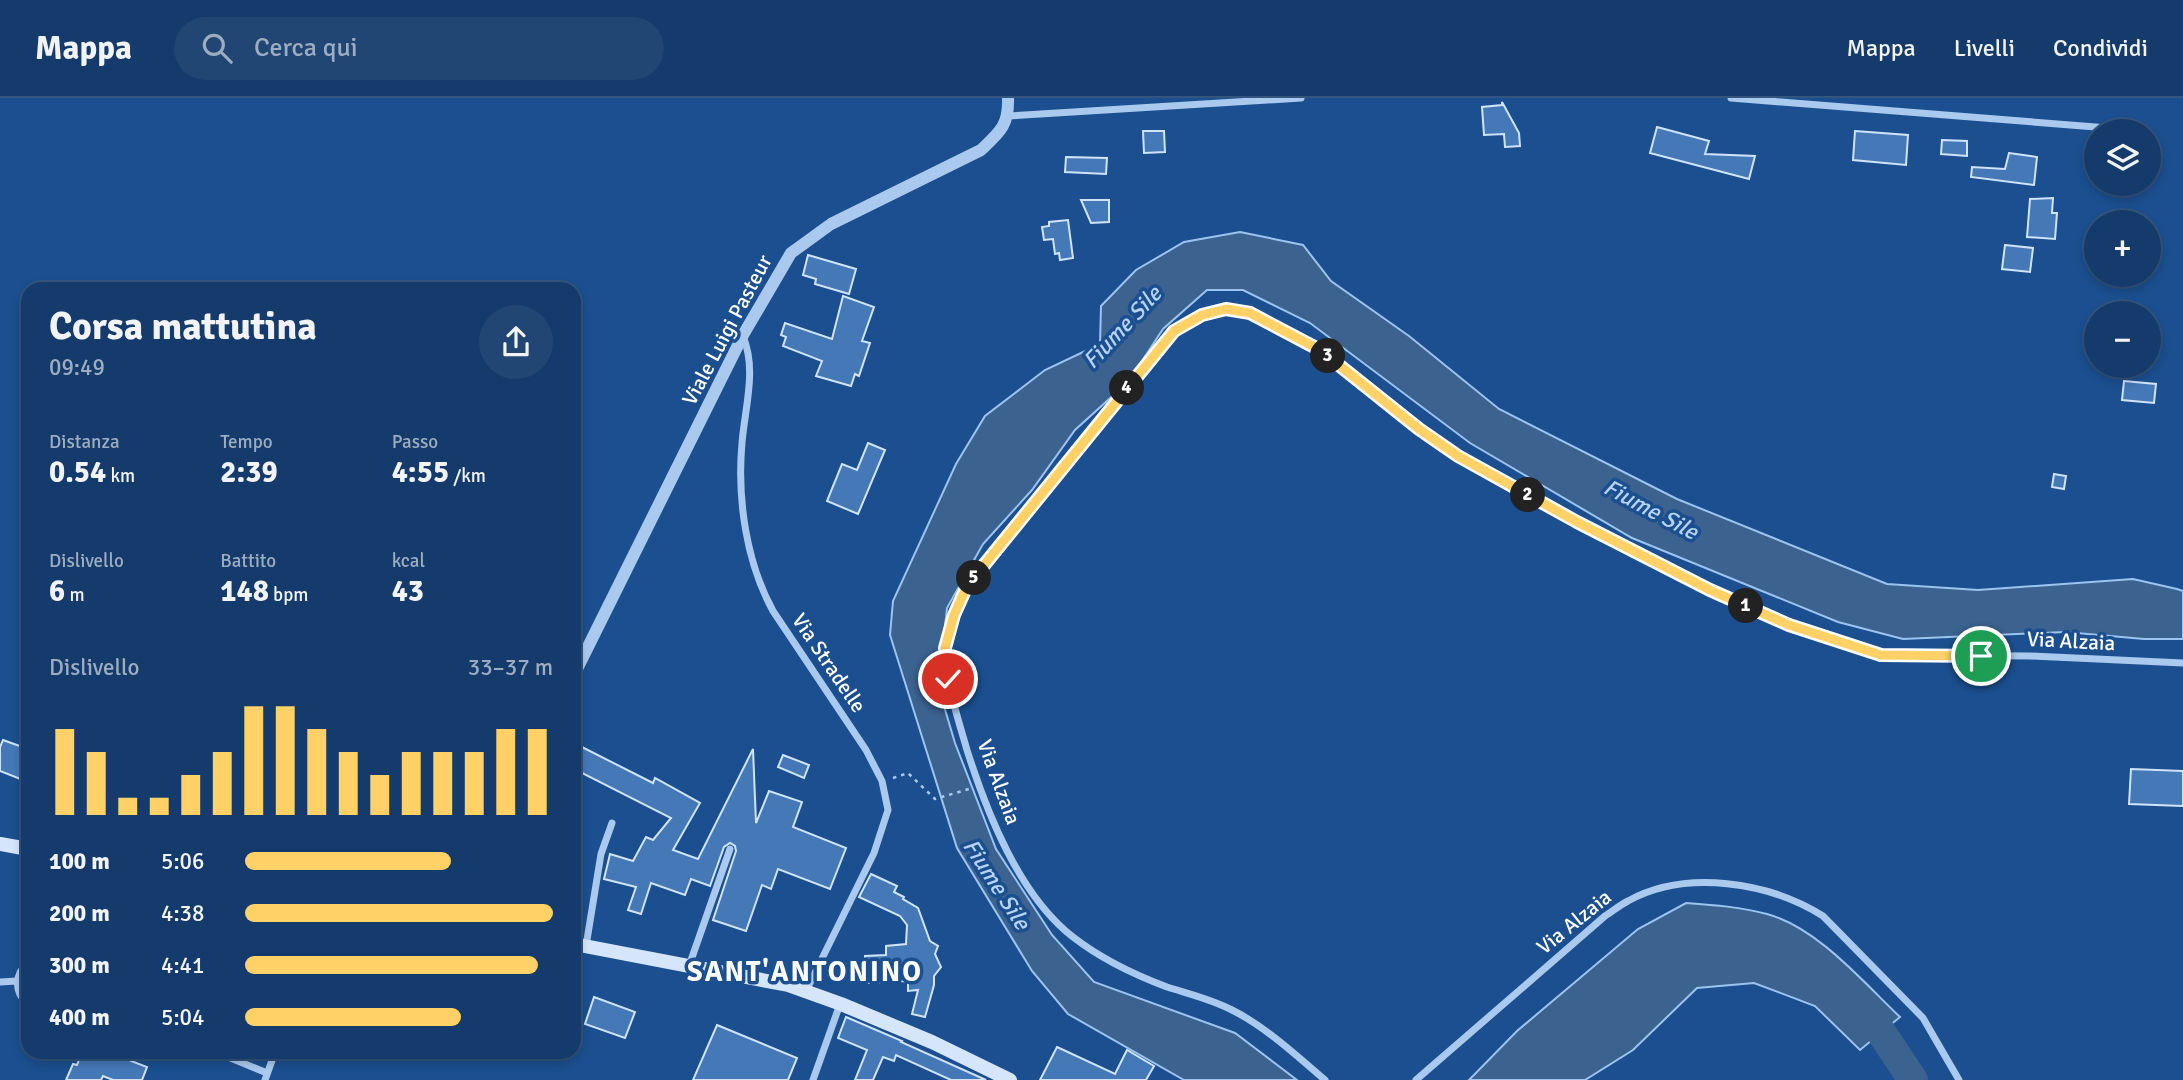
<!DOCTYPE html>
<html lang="it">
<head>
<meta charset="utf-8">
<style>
  :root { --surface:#143b6b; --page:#214673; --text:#f1f3f6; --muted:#9dadc1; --line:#33557e; --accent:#ffd166 }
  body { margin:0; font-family:Signika,sans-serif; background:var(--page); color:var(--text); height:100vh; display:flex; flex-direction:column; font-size:26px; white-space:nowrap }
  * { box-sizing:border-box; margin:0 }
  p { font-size:23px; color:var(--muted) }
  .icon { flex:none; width:38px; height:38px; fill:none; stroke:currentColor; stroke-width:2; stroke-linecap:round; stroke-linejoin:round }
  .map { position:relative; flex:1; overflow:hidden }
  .drawer { position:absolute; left:21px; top:184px; width:560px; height:777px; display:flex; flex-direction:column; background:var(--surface); border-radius:21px; box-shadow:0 4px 10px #0003,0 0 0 2px var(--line) }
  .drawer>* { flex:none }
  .buttons { position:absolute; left:2084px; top:21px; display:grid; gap:14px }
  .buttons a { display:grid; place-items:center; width:77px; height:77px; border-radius:50%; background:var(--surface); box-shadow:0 4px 10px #0003,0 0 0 2px var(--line); font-size:35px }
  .pin { position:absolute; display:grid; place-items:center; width:60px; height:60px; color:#fff; margin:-30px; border:4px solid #fff; border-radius:50%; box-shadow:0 2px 7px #0007 }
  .km { position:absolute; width:35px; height:35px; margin:-18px; border-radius:50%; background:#222; color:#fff; font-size:19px; line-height:35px; text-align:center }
  .round { display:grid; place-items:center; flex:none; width:74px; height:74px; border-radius:37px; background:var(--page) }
  .overview { display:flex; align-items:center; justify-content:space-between; height:119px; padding:0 28px }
  h1 { font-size:38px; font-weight:800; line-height:52px }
  .figures { display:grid; grid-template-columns:repeat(3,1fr); gap:10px; height:119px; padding:7px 28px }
  .figures div { display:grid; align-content:center }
  .figures b { font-size:30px; font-weight:800 }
  .figures small { font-size:19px; font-weight:400 }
  .figures p { font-size:19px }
  .chart { height:196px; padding:14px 28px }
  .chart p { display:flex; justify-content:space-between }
  .chart svg { width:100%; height:126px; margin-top:7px; stroke:var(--accent); stroke-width:6 }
  ul { padding:0 28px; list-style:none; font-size:23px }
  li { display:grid; grid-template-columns:112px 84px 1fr; align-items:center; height:52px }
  li i { height:18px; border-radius:9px; background:var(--accent) }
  header { display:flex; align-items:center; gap:42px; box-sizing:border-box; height:98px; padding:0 35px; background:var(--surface); border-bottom:2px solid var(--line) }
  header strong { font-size:33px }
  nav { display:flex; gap:38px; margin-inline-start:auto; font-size:24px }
  .search { width:490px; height:63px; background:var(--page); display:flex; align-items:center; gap:18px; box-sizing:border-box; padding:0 24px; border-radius:38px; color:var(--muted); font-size:26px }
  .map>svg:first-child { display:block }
  .water { fill:#3c6290; stroke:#9cc4f0; stroke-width:2 }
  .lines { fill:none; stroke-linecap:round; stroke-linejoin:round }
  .river { stroke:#3c6290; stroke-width:30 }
  .building { fill:#4478b7; stroke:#cfe3fa; stroke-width:2 }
  .path { stroke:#a9c9ee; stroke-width:2.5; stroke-dasharray:3.5 5; stroke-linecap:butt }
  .minor { stroke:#a9c9ee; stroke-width:7 }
  .tertiary { stroke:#a9c9ee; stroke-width:12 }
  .secondary { stroke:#d6e6fa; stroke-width:14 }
  .route-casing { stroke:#fff; stroke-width:14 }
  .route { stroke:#ffd166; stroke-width:9 }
  .labels { text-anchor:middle; stroke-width:7; stroke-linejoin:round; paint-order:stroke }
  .street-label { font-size:21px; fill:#fff; stroke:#1b4f8f }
  .water-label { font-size:23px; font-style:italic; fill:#b5d3f5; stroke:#1b4f8f }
  .district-label { font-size:28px; font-weight:bold; letter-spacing:2px; fill:#fff; stroke:#1b4f8f }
</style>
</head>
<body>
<header>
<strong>Mappa</strong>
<div class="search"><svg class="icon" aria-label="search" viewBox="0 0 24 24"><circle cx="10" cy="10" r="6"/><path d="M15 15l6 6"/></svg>Cerca qui</div>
<nav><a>Mappa</a><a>Livelli</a><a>Condividi</a></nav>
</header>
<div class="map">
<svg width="2183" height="982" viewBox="0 0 2183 982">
  <rect width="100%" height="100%" fill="#1b4f8f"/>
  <!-- water -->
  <g class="water">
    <polygon points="1240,134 1303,147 1331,183 1409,238 1499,311 1677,401 1887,486 1978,492 2133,481 2177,491 2183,493 2183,541 2144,541 2065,534 1903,541 1838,524 1632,440 1470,345 1310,225 1243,192 1207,192 1163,231 1129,283 1075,332 1032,392 983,446 947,510 938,588 955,645 996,751 1052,837 1094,884 1235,935 1297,982 1184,982 1068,916 1032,873 957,750 890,537 893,503 956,366 985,318 1045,272 1100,246 1101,208 1136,172 1184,144"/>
    <path d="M1686 805C1714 807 1741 809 1767 816 1818 830 1863 884 1900 919L1860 952 1815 908 1754 885 1697 890 1633 952 1585 982H1469L1517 933 1638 831Z"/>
  </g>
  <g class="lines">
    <!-- river -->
    <polyline class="river" points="1853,905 1875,925 1913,982"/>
  </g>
  <!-- building -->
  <g class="building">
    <polygon points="1502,4 1519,35 1520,48 1505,49 1504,36 1484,37 1482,9 1502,7"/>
    <polygon points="1657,29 1709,43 1705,56 1755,58 1749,81 1650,55"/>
    <polygon points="1143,33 1164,33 1165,54 1144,55"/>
    <polygon points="1855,33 1908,37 1906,67 1853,62"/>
    <polygon points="1942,42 1967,43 1967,58 1941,56"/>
    <polygon points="2009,55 2037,59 2034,87 1971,79 1972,69 2005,71"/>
    <polygon points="1066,59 1107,60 1106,76 1065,74"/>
    <polygon points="2053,100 2052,115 2057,115 2055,141 2027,139 2030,101"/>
    <polygon points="1081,102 1109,102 1109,124 1091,125"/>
    <polygon points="1068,122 1073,160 1060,162 1059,155 1055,156 1053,141 1044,142 1042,129 1049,128 1049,124"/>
    <polygon points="2005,147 2033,150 2030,174 2002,171"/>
    <polygon points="808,157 856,171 849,196 815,186 816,181 803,177"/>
    <polygon points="843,198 874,209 862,243 870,245 859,278 855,276 851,288 816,278 822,263 783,248 786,239 781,237 785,225 832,241"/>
    <polygon points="2124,283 2156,286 2154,305 2122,302"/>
    <polygon points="868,345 885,352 858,416 827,403 842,366 857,372"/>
    <polygon points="2054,376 2066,378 2064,391 2052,389"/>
    <polygon points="3,642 28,651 28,684 0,673 0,649"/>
    <polygon points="574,645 653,685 655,680 700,705 673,752 698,761 753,651 756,725 769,693 802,704 793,729 846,750 830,791 778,771 771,791 762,787 746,833 713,822 736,753 735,748 730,745 724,749 710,788 691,781 685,797 651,785 641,816 628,812 636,789 604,781 610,756 633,763 646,739 653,742 671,720 574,671"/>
    <polygon points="783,657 809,667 804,680 778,669"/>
    <polygon points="2131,671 2183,673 2183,708 2129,706"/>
    <polygon points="871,776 897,788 894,794 904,799 903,801 918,810 930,843 938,848 935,856 941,869 934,878 934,887 925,919 912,916 918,892 908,893 908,883 866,885 865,858 886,857 886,848 906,846 907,827 900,818 859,799"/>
    <polygon points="594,899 635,914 625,940 585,926"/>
    <polygon points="846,919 902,943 901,944 986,982 951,982 896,957 894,963 883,959 873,982 855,982 867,952 838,940"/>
    <polygon points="717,927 797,960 788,982 693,982"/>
    <polygon points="1057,949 1115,976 1127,952 1154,968 1146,982 1040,982"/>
    <polygon points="82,954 134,954 131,963 147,969 142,982 113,982 103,978 101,982 66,982 73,966 77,967"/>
  </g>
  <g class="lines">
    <!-- path -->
    <polyline class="path" points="893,680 908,675 935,701 969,691"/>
    <!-- minor -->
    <g class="minor">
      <polyline points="1731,0 2121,31"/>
      <polyline points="1008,18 1301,0"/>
      <path d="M743 238C757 272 745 309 742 345 737 400 746 464 773 513L866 652 882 683 888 712 874 755 806 893"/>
      <polyline points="586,848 601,756 612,725"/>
      <path d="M28 864C14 877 14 894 28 907"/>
      <polyline points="689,868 730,751"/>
      <polyline points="0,884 17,883"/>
      <polyline points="216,954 267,975"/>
      <polyline points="265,982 275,954"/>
      <polyline points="813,982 840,906"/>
      <path d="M1325 982C1297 958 1266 929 1232 912 1211 901 1189 896 1167 889 1135 877 1100 860 1073 839 1019 797 987 715 967 652 960 627 942 573 945 548 948 527 958 507 967 488L1148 263 1174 233 1202 217 1226 211 1250 215 1319 252 1419 331 1458 358 1500 381 1577 424 1710 492 1789 527 1846 547 1881 557 2030 558 2183 565"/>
      <path d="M1416 982 1605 818C1613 813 1620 807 1628 803 1686 771 1769 784 1823 818L1923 920 1959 982"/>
    </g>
    <!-- tertiary -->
    <path class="tertiary" d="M574 577 743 237 791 155 831 126 981 52C1000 34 1009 27 1008 0"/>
    <!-- secondary -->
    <g class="secondary">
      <polyline points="0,746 28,751"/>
      <polyline points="574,846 788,887 841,906 932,944 1010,982"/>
    </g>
  </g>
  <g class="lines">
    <!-- route casing -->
    <g class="route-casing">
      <polyline id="route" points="948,581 945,550 954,517 967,488 1174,233 1202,217 1226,211 1250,215 1320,252 1419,331 1458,358 1577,424 1710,492 1789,527 1881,557 1981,558"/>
    </g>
    <!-- route -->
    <use href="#route" class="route"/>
  </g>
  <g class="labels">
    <!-- street labels -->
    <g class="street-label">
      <text transform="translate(727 232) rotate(-62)" y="7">Viale Luigi Pasteur</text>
      <text transform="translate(2071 543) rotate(3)" y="7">Via Alzaia</text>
      <text transform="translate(829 565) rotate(56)" y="7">Via Stradelle</text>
      <text transform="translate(999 684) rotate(70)" y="7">Via Alzaia</text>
      <text transform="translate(1574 824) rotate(-39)" y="7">Via Alzaia</text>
    </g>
    <!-- water labels -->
    <g class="water-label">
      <text transform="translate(1122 229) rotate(-47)" y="8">Fiume Sile</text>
      <text transform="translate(1651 411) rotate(28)" y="8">Fiume Sile</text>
      <text transform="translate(997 786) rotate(57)" y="8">Fiume Sile</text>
    </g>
    <!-- district labels -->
    <g class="district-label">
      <text x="805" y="883">SANT'ANTONINO</text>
    </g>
  </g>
</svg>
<div class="buttons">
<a><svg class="icon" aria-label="layers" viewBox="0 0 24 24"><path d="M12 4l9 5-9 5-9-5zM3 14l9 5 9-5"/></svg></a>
<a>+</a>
<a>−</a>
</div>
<div class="pin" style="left:1981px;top:558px;background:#1e9e55"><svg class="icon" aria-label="arrive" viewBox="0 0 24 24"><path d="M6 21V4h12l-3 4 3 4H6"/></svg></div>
<div class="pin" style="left:948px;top:581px;background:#d93025"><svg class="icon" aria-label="check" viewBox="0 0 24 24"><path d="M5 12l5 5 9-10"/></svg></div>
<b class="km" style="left:1746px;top:508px">1</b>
<b class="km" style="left:1528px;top:397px">2</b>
<b class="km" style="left:1328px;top:258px">3</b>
<b class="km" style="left:1127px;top:290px">4</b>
<b class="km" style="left:974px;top:480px">5</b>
<section class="drawer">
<div class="overview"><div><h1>Corsa mattutina</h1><p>09:49</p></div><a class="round"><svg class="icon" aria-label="share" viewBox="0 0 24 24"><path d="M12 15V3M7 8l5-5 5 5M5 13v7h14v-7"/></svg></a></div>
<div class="figures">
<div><p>Distanza</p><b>0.54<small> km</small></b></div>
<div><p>Tempo</p><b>2:39</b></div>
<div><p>Passo</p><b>4:55<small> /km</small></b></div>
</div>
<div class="figures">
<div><p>Dislivello</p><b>6<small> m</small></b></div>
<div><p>Battito</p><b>148<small> bpm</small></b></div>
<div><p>kcal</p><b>43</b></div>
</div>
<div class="chart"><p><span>Dislivello</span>33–37 m</p>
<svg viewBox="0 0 160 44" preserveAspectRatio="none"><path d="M5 44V14M15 44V22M25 44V38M35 44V38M45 44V30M55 44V22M65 44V6M75 44V6M85 44V14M95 44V22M105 44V30M115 44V22M125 44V22M135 44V22M145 44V14M155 44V14"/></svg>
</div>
<ul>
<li><b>100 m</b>5:06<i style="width:67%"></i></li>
<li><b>200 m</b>4:38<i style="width:100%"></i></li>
<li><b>300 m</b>4:41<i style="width:95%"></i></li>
<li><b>400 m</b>5:04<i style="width:70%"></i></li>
</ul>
</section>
</div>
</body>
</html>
